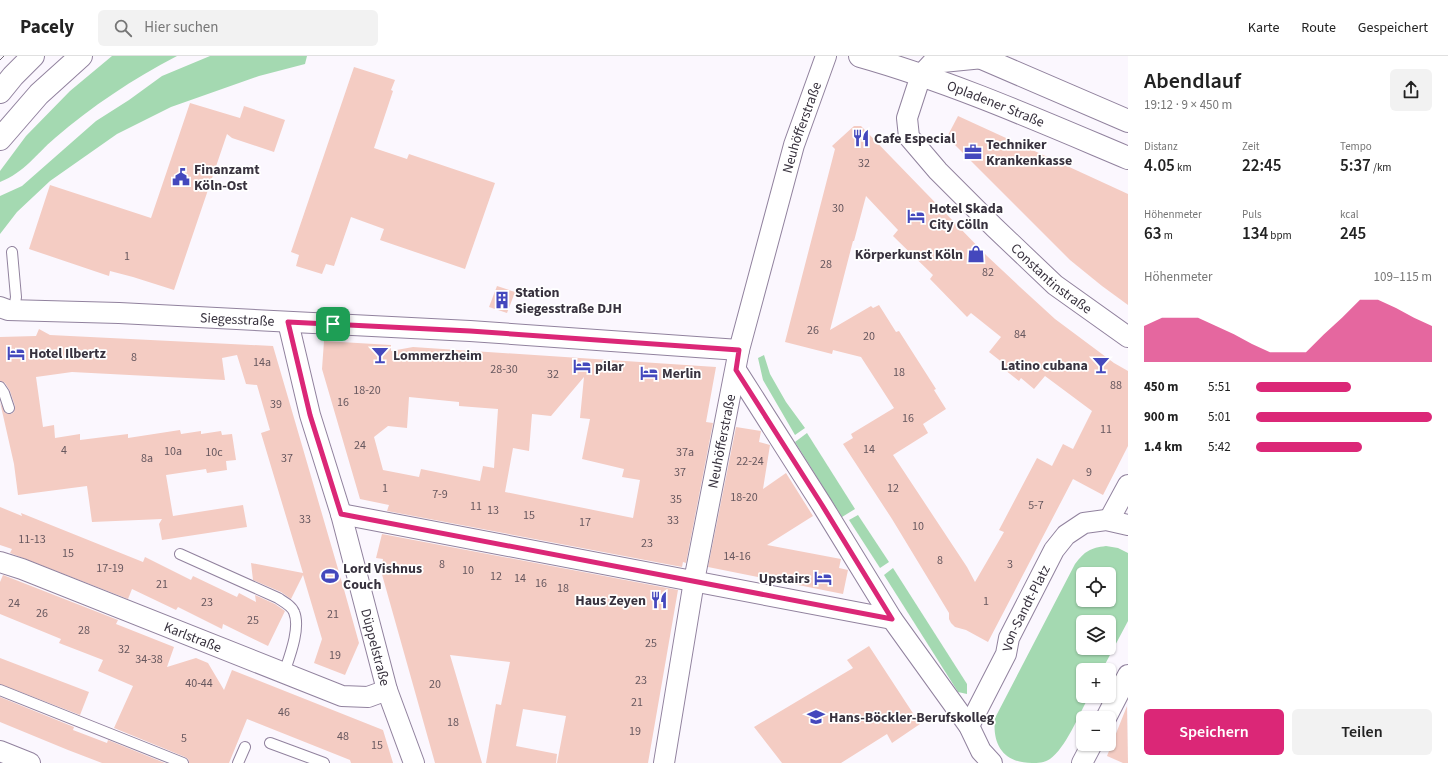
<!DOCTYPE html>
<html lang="de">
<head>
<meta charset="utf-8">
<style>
  :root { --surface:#fff; --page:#f2f2f2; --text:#222; --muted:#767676; --line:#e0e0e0; --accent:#db2777 }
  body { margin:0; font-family:"Source Sans 3",sans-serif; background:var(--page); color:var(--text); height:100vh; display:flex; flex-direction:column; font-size:15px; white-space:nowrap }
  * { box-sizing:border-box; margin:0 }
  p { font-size:13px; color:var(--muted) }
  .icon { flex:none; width:22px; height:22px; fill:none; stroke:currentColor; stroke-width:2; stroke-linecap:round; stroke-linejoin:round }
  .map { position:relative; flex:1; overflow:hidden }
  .sheet { display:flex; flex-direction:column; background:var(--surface); width:320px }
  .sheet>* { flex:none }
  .buttons { position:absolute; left:1076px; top:511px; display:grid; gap:8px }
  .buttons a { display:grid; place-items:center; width:40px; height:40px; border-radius:6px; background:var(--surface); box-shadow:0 1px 3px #0004; font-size:20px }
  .pin { position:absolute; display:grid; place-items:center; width:34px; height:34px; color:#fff; margin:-17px; border-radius:8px; box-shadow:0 2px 6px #0006 }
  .round { display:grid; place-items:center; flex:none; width:42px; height:42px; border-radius:6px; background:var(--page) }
  .summary { display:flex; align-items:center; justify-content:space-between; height:68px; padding:0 16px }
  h1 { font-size:22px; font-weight:600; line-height:30px }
  .metrics { display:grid; grid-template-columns:repeat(3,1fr); gap:6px; height:68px; padding:4px 16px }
  .metrics div { display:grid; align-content:center }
  .metrics b { font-size:17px; font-weight:600 }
  .metrics small { font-size:11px; font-weight:400 }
  .metrics p { font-size:11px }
  .chart { height:112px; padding:8px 16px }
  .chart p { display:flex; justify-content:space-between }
  .chart svg { width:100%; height:72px; margin-top:4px; fill:var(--accent); opacity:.7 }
  .cta { display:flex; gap:8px; margin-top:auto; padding:8px 16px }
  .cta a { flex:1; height:46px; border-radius:6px; background:var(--accent); color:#fff; font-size:16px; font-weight:600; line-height:46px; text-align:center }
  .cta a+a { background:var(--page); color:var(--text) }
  ul { padding:0 16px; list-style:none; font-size:13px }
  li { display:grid; grid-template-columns:64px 48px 1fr; align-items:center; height:30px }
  li i { height:10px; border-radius:5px; background:var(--accent) }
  header { display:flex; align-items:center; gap:24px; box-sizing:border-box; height:56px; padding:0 20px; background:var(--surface); border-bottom:1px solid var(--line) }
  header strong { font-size:19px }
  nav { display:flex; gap:22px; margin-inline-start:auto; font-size:14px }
  .search { width:280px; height:36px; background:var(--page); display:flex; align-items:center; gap:10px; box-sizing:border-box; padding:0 14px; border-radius:6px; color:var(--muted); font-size:15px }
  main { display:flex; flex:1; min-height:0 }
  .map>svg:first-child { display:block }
  .green { fill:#a4d9b1; fill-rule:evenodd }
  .building { fill:#f4ccc3; fill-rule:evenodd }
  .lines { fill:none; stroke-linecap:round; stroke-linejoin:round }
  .lane-casing { stroke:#91829e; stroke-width:12 }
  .street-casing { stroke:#91829e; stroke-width:22 }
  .secondary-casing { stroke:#91829e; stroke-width:24 }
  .lane { stroke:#fff; stroke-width:10 }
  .street { stroke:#fff; stroke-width:20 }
  .secondary { stroke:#fff; stroke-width:22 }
  .tram { stroke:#716b76; stroke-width:1 }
  .route-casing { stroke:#fff; stroke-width:8 }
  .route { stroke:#db2777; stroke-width:5 }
  .labels { text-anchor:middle; stroke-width:3.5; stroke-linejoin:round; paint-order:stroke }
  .number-label { font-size:12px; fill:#67585f }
  .street-label { font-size:14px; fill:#38323e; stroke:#fff }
  .poi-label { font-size:14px; font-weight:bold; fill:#38323e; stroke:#fff; text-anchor:start }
</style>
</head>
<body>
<header>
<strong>Pacely</strong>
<div class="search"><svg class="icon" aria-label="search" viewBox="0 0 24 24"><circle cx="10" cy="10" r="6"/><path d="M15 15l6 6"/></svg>Hier suchen</div>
<nav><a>Karte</a><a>Route</a><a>Gespeichert</a></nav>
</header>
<main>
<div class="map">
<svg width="1128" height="707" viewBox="0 0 1128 707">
  <rect width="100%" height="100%" fill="#fbf7fe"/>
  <!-- green -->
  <g class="green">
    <path d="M112 0H177C133 23 92 50 55 82 35 99 25 116 0 126V115L26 80 70 35Z"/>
    <polygon points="210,0 307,0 305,8 259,20 171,51 117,78 50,125 17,156 0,178 0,140 22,130 96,65 129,44 162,20"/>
    <polygon points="764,299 770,318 786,346 805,372 795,379 763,324 758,302"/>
    <polygon points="807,377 855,453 842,461 795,386"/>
    <polygon points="858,459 889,506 880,512 849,464"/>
    <path d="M1106 490 1118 492 1128 497V565L1102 614H1083V640H1089C1080 657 1065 693 1050 703 1044 707 1038 707 1032 707 1003 707 992 688 995 662L1075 508C1085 495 1090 492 1106 490ZM1083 518H1109V544H1083ZM1083 566H1109V592H1083Z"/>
    <polygon points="893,512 967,628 967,638 958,636 884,519"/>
  </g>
  <!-- building -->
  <g class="building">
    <polygon points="354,11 395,24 391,34 393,35 374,92 407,103 409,98 495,127 465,213 380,184 384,173 351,161 334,210 326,208 322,218 296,210 299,199 291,196"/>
    <polygon points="190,47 240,62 244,50 285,64 274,96 232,82 227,78 174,234 133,221 110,215 109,220 29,193 50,129 151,162"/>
    <polygon points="958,60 1128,138 1128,249 1102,230 1070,204 947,81"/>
    <path d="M854 70H861L987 200 1020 231 1055 263 1114 307 1128 315V390L1103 439 1073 423 988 586 966 574 955 571 951 567 949 563V557L892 463 843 388 853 382 851 378 894 352 861 301 833 294 832 298 785 286 835 93 832 90ZM866 140 898 174 893 180 933 219 930 223 967 261 971 257 1001 281 989 296 1003 307 1000 310 1019 325 1021 322 1034 333 1045 320 1092 355 1073 393 1063 388 1052 410 1037 402 999 474 1004 476 975 526 967 511 893 399 928 377 923 368 946 353 934 334 936 333 899 275 896 276 879 249 873 252 871 250 830 274 853 185H854Z"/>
    <polygon points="497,230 515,236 507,257 489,251"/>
    <polygon points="39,273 50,279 273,290 343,530 359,587 345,619 314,607 322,583 303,519 291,543 281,536 253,524 251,507 303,517 261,377 270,374 257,329 246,328 237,299 222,302 225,324 72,316 36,321 43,371 54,369 55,382 80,378 80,384 128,378 128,382 180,374 181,378 201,375 201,378 221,375 222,379 232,378 236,404 226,405 227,414 207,417 206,413 166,419 173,460 243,449 247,471 162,484 159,468 162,463 92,466 87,430 18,439 14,408 0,346 5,357 11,358 14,356 15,350 10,335 5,327 0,325 0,281 36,280"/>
    <path d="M324 285 391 289V295L413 291 716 311 706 366 713 367 686 507 683 506 682 511 387 455 389 449 360 443 322 313ZM584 321 580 362 590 363 582 403 624 413 622 421 640 424 633 462 505 436 513 392 529 395 532 358 551 360ZM409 341 459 346V350L498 353 494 412 483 410 480 425 421 413 419 421 383 414 374 381 388 370 407 372Z"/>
    <polygon points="736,371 761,375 759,386 770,389 763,433 786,417 813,460 767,489 841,503 839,512 848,514 843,538 708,511"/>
    <polygon points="0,451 22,460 21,457 143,506 145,501 191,524 193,520 237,541 239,537 256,546 255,539 275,548 285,555 268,590 223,568 222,573 178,551 176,554 132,533 128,543 10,497 12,493 0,489"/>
    <polygon points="382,478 678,534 648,707 557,707 566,660 523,653 516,690 557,698 556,707 486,707 496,648 501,649 510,606 450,599 482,707 435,707 381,515 383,503 376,502"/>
    <polygon points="3,519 118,564 116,568 174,591 167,611 196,602 208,607 224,634 232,614 383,674 393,707 351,707 350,704 247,663 229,707 189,707 188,703 185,701 114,672 133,630 98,615 103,604 59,587 61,583 0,558 0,526"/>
    <polygon points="869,590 920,668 892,687 887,678 841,707 782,707 754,671 853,612 847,604"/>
    <polygon points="0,602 89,636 80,659 0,628"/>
    <polygon points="0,641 74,671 73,674 107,687 108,684 165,707 102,707 68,694 0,666"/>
    <polygon points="1127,650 1128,707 1123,707 1107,700"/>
  </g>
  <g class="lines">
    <!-- lane casing -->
    <g class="lane-casing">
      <g id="lane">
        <polyline points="12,196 16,241 14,254"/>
        <polyline points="0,331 4,337 9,352"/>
        <path d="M180 498 278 542C284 546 292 550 294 556 301 572 289 602 284 617"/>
        <polyline points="0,634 183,707"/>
        <polyline points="270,687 324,707"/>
        <polyline points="238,707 245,691"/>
      </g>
    </g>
    <!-- street casing -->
    <g class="street-casing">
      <g id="street">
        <path id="s1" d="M983 2 932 7 921 19 907 62 909 81 938 115 994 171 1055 229 1128 281"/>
        <path id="s2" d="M0 251 8 254 119 257 470 275 739 294"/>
        <path id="s3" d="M288 266 310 359 341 458 387 634 414 707"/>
        <polyline points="736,314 822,449 892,563 969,670 981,695 992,707"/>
        <polyline points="341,458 892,563"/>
        <polyline points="1109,464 1128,429"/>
        <path id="s4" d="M0 506 22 513 342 640 368 641 387 634"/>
        <polyline points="1106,662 1128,619"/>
        <path id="s5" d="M969 670 1006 598 1009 582 1054 494 1066 479 1084 467 1106 464 1128 469"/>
        <polyline points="0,695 30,707"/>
        <path id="s6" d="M664 707 694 525 739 294 794 89 826 0"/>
        <polyline points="1082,707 1092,688"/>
      </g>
    </g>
    <!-- secondary casing -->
    <g class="secondary-casing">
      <g id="secondary">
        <path id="s7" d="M860 0C952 26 1040 65 1128 102"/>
        <polyline points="977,0 1128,65"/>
        <polyline points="0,36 13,20 33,0"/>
        <polyline points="0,83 39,38 81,0"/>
      </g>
    </g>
    <!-- lane -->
    <use href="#lane" class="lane"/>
    <!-- street -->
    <use href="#street" class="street"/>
    <!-- secondary -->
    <use href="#secondary" class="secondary"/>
    <!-- tram -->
    <polyline class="tram" points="0,4 4,0"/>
  </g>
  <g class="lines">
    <!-- route casing -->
    <g class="route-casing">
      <polygon id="route" points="288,266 470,275 739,294 736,314 822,449 892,563 341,458 310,359"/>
    </g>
    <!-- route -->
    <use href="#route" class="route"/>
  </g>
  <!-- icons -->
  <defs>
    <g id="restaurant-bare" transform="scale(1.38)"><path d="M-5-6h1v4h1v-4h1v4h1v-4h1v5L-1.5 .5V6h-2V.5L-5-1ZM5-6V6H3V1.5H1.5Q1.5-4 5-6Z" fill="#4448bd" stroke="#fff" stroke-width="2.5" paint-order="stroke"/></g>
    <g id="office-bare" transform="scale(1.38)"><path d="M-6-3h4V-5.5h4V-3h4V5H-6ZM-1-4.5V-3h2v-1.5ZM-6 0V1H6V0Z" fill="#4448bd" stroke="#fff" stroke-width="2.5" paint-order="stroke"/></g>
    <g id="civic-bare" transform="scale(1.38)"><path d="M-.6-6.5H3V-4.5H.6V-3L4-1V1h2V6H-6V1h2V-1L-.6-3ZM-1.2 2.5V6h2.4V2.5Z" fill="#4448bd" stroke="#fff" stroke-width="2.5" paint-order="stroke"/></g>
    <g id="hotel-bare" transform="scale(1.38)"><path d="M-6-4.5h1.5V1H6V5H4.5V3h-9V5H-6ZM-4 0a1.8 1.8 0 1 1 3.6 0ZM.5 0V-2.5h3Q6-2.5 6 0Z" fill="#4448bd" stroke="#fff" stroke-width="2.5" paint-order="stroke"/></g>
    <g id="shop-bare" transform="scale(1.38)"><path d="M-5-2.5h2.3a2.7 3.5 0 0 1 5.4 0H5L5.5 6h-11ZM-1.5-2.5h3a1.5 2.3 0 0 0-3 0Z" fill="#4448bd" stroke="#fff" stroke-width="2.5" paint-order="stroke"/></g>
    <g id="building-bare" transform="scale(1.38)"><path d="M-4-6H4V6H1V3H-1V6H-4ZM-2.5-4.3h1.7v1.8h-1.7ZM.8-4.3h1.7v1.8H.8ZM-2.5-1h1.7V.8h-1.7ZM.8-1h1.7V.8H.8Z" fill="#4448bd" stroke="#fff" stroke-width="2.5" paint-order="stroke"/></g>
    <g id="bar-bare" transform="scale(1.38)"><path d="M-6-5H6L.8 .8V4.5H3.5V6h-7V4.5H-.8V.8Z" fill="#4448bd" stroke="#fff" stroke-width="2.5" paint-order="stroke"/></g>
    <g id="stadium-bare" transform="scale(1.38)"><path d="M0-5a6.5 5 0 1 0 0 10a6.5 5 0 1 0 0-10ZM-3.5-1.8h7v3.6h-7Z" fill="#4448bd" stroke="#fff" stroke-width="2.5" paint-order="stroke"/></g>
    <g id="school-bare" transform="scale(1.38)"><path d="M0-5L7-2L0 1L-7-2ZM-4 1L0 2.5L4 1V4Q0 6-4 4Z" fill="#4448bd" stroke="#fff" stroke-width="2.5" paint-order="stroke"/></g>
  </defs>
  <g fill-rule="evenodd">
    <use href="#restaurant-bare" x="861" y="82"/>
    <use href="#office-bare" x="973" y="96"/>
    <use href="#civic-bare" x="181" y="121"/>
    <use href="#hotel-bare" x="916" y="160"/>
    <use href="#shop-bare" x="976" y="198"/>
    <use href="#building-bare" x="502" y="244"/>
    <use href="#hotel-bare" x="16" y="297"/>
    <use href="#bar-bare" x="380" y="299"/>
    <use href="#bar-bare" x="1101" y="309"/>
    <use href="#hotel-bare" x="582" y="310"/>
    <use href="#hotel-bare" x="649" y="317"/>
    <use href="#stadium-bare" x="330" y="520"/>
    <use href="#hotel-bare" x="823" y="522"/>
    <use href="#restaurant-bare" x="659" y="544"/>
    <use href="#school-bare" x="816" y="661"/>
  </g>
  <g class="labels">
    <!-- number labels -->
    <g class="number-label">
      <text x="864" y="111">32</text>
      <text x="838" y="156">30</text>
      <text x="127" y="204">1</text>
      <text x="826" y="212">28</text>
      <text x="988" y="220">82</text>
      <text x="813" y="278">26</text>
      <text x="1020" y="282">84</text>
      <text x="869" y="284">20</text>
      <text x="134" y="305">8</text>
      <text x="262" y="310">14a</text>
      <text x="504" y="317">28-30</text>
      <text x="899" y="320">18</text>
      <text x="553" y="322">32</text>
      <text x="1116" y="333">88</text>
      <text x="367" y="338">18-20</text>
      <text x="343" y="350">16</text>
      <text x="276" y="352">39</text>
      <text x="908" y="366">16</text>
      <text x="1106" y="377">11</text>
      <text x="360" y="393">24</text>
      <text x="869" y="397">14</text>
      <text x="64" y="398">4</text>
      <text x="173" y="399">10a</text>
      <text x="214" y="400">10c</text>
      <text x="685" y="400">37a</text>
      <text x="147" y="406">8a</text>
      <text x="287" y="406">37</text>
      <text x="750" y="409">22-24</text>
      <text x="680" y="420">37</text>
      <text x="1089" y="420">9</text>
      <text x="385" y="436">1</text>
      <text x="893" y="436">12</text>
      <text x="440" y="442">7-9</text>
      <text x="744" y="445">18-20</text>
      <text x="676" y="447">35</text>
      <text x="1036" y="453">5-7</text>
      <text x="476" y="454">11</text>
      <text x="493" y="458">13</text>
      <text x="529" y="463">15</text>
      <text x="305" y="467">33</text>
      <text x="673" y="468">33</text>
      <text x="585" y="470">17</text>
      <text x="918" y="474">10</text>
      <text x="32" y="487">11-13</text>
      <text x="647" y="491">23</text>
      <text x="68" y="501">15</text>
      <text x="737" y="504">14-16</text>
      <text x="940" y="508">8</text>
      <text x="442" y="512">8</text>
      <text x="1010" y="512">3</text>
      <text x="110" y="516">17-19</text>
      <text x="468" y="518">10</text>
      <text x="496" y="524">12</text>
      <text x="520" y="526">14</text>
      <text x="541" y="531">16</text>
      <text x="162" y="532">21</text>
      <text x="563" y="536">18</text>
      <text x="986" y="549">1</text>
      <text x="207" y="550">23</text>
      <text x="14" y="551">24</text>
      <text x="42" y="561">26</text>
      <text x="333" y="562">21</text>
      <text x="253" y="568">25</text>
      <text x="84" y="578">28</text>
      <text x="651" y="591">25</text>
      <text x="124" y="597">32</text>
      <text x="335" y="603">19</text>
      <text x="149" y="607">34-38</text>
      <text x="641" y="628">23</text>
      <text x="199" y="631">40-44</text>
      <text x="435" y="632">20</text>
      <text x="637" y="650">21</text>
      <text x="284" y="660">46</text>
      <text x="453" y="670">18</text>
      <text x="635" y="679">19</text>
      <text x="343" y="684">48</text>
      <text x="184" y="686">5</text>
      <text x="377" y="693">15</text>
    </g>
    <!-- street labels -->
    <g class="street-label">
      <text dy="5" stroke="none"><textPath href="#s7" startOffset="144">Opladener Straße</textPath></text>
      <text dy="5" stroke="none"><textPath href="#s6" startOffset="651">Neuhöfferstraße</textPath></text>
      <text dy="5" stroke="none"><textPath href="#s1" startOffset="333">Constantinstraße</textPath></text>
      <text dy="5" stroke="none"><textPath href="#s2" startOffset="238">Siegesstraße</textPath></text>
      <text dy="5" stroke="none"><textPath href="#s6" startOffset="327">Neuhöfferstraße</textPath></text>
      <text dy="5" stroke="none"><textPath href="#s5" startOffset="131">Von-Sandt-Platz</textPath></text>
      <text dy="5" stroke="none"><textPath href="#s4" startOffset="207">Karlstraße</textPath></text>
      <text dy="5" stroke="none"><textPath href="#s3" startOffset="337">Düppelstraße</textPath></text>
    </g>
    <!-- poi labels -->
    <g class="poi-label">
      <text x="874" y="87">Cafe Especial</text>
      <text x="986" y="93">Techniker<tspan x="986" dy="16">Krankenkasse</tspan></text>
      <text x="194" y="118">Finanzamt<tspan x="194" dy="16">Köln-Ost</tspan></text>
      <text x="929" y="157">Hotel Skada<tspan x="929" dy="16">City Cölln</tspan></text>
      <text x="963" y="203" text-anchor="end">Körperkunst Köln</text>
      <text x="515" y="241">Station<tspan x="515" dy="16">Siegesstraße DJH</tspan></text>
      <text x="29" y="302">Hotel Ilbertz</text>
      <text x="393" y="304">Lommerzheim</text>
      <text x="1088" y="314" text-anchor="end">Latino cubana</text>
      <text x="595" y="315">pilar</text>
      <text x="662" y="322">Merlin</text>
      <text x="343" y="517">Lord Vishnus<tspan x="343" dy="16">Couch</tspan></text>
      <text x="810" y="527" text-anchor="end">Upstairs</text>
      <text x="646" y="549" text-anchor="end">Haus Zeyen</text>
      <text x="829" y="666">Hans-Böckler-Berufskolleg</text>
    </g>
  </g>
</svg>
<div class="buttons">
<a><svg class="icon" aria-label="locate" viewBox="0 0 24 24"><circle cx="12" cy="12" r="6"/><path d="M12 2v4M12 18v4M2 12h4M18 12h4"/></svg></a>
<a><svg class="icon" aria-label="layers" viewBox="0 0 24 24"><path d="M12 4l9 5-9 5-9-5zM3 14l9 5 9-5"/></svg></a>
<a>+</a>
<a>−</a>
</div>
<div class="pin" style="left:333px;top:268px;background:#1e9e55"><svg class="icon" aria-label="arrive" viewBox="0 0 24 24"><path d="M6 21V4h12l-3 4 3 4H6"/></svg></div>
</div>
<section class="sheet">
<div class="summary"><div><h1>Abendlauf</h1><p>19:12 · 9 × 450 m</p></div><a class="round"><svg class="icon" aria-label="share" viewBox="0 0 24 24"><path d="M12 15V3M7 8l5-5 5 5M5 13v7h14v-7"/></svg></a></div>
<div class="metrics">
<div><p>Distanz</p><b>4.05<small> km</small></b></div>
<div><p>Zeit</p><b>22:45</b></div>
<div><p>Tempo</p><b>5:37<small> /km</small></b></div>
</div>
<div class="metrics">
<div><p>Höhenmeter</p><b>63<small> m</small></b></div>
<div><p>Puls</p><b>134<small> bpm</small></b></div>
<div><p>kcal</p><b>245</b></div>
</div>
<div class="chart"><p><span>Höhenmeter</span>109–115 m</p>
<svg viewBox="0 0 160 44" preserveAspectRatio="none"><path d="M0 44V22L10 17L20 17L30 17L40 22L50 27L60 33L70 38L80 38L90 38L100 27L110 17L120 6L130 6L140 11L150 17L160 22V44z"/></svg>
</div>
<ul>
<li><b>450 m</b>5:51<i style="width:54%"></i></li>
<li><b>900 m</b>5:01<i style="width:100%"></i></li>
<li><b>1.4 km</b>5:42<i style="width:60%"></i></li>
</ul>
<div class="cta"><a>Speichern</a><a>Teilen</a></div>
</section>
</main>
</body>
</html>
